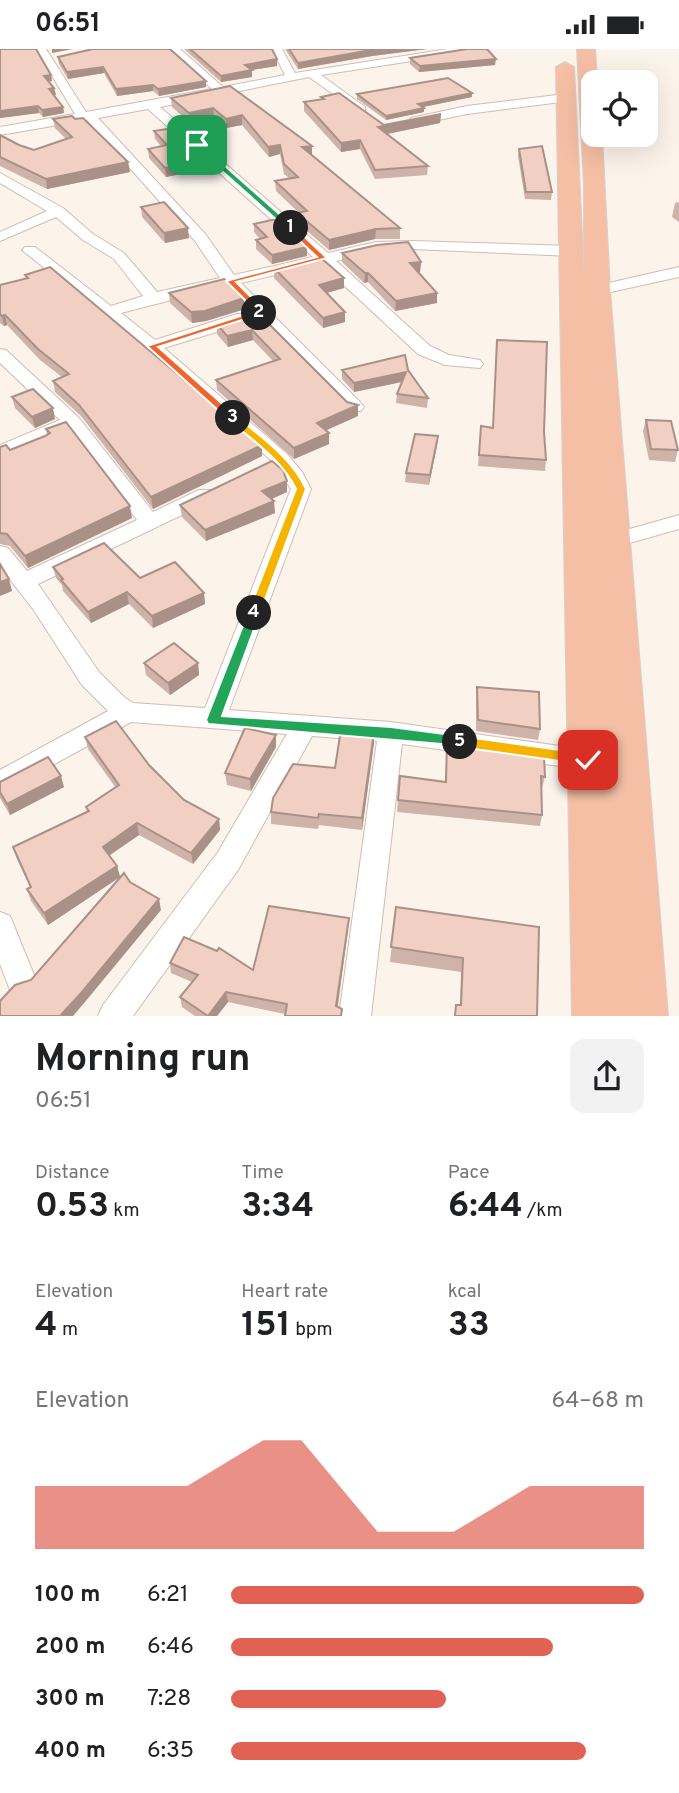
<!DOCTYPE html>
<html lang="en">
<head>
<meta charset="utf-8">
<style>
  :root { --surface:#fff; --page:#f2f2f2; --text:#202124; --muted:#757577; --accent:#e16255 }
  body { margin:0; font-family:Overpass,sans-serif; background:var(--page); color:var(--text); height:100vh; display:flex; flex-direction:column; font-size:26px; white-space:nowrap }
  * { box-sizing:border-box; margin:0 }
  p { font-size:23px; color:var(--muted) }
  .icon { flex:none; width:38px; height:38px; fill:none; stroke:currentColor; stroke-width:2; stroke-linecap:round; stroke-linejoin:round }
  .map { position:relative; height:967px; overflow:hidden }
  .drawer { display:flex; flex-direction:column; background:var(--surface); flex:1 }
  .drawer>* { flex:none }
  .tools { position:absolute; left:581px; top:21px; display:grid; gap:14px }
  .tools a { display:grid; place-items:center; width:77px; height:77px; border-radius:14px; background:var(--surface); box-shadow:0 7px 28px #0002; font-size:35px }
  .pin { position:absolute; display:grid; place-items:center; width:60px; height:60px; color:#fff; margin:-30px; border-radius:14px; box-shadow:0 4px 10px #0006 }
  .km { position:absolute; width:35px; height:35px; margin:-18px; border-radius:50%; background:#222; color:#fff; font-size:19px; line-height:35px; text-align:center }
  .round { display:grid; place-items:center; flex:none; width:74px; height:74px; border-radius:14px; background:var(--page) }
  .head { display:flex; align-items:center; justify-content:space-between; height:119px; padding:0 35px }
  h1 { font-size:38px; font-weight:700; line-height:52px }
  .metrics { display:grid; grid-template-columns:repeat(3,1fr); gap:10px; height:119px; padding:7px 35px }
  .metrics div { display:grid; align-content:center }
  .metrics b { font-size:35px; font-weight:700 }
  .metrics small { font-size:19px; font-weight:400 }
  .metrics p { font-size:19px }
  .chart { height:196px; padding:14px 35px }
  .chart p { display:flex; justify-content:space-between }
  .chart svg { width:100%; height:126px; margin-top:7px; fill:var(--accent); opacity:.7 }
  ul { padding:0 35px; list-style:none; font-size:23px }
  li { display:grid; grid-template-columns:112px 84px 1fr; align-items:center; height:52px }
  li i { height:18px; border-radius:9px; background:var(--accent) }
  .status { display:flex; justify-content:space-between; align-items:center; height:49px; padding:0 35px; background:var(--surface); direction:ltr }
  .status svg { height:19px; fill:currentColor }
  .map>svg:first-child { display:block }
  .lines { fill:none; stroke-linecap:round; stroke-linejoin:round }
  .minor-casing { stroke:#d1bcb2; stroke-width:2 }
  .trunk-casing { stroke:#d9d0cd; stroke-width:2 }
  .minor { fill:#fff; fill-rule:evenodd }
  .trunk { fill:#f5bfa5; fill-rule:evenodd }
  .wall { fill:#cfb2a8 }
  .shaded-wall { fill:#a99188 }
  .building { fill:#f1cfc3; stroke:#a99188; stroke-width:2 }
  .split-1 { fill:#22a559; stroke:#fff; stroke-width:2 }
  .split-2 { fill:#f0652b; stroke:#fff; stroke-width:2 }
  .split-3 { fill:#f0652b; stroke:#fff; stroke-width:2 }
  .split-4 { fill:#f5b400; stroke:#fff; stroke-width:2 }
  .split-5 { fill:#22a559; stroke:#fff; stroke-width:2 }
  .split-6 { fill:#f5b400; stroke:#fff; stroke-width:2 }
</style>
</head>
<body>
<div class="status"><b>06:51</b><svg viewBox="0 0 49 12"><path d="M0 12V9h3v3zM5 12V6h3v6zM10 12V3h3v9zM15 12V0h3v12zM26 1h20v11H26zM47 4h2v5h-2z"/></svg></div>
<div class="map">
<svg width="679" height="967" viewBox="0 0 679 967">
  <rect width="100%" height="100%" fill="#fcf3eb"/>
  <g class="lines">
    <!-- minor casing -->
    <g class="minor-casing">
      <g id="minor">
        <path d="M36 0H46L86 63 212 40 168 0H180L223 38 285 26 272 0H282L295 24 448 0H475L470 3 321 26 365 58V64L361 65 309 28 160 58 328 204 376 193 412 192 572 197 580 202 572 207 412 200 376 203 336 212 430 297 449 306 480 311 483 315 480 319 445 316 418 305 321 215 241 234 361 354 364 358 361 362H349L226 237 121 264 155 291 237 265H249L251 269 249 273 164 299 287 405 302 423 311 440 229 661 391 673 588 701 597 704 601 711 597 718 588 721 402 695 371 967H339L377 692 312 687 238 821 133 967H98L103 956 218 803 287 685 131 673 0 745V721L108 662 82 636 33 560 0 518V497L8 499 27 522 137 471 69 381 0 409V396L60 371 0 314V300L6 301 79 369 153 463 199 441H213L216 446 213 451 38 535 99 623 124 648 133 654 205 659 291 440 273 413 146 301 22 201 25 198H35L111 257 143 247 114 210 83 191 56 168 0 192V183L47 162 0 134V124L63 159 93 185 124 204 157 243 220 229 195 192 87 71 0 86V78L75 65ZM148 60 313 208 234 226 206 186 98 69Z"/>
        <polygon points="565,45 569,46 569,52 467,65 415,76 409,72 411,69 467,57"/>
        <polygon points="679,218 679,228 597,246 589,241 591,238"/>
        <polygon points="679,466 679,480 612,499 605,497 601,492 605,487"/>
        <polygon points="0,863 10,867 36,931 32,941 21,945 10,941 0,915"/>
      </g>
    </g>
    <!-- trunk casing -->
    <g class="trunk-casing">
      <polygon id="trunk" points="577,0 595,0 597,33 593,33 593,86 602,86 610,241 668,967 572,967 556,18 565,13 574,18 584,225 584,137"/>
    </g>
    <!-- minor -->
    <use href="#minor" class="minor"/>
    <!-- trunk -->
    <use href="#trunk" class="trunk"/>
  </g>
  <!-- wall -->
  <g class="wall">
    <polygon points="0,0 51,26 52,32 49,33 54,39 56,46 54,46 63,58 64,64 43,68 39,64 0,69"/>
    <polygon points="184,0 272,0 277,10 277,17 252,21 252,28 221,33"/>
    <polygon points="285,0 427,0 372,7 298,20"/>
    <polygon points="58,8 206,32 206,38 159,47 153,42 117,47 104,24 68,30 59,15"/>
    <polygon points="410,9 495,16 419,23 410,15"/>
    <polygon points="230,37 400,179 400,190 375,190 329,201 298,174 297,164 298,163 276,142 275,132 289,129 284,125 280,105 269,108 242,76 226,79 214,69 190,74 172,58 171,49"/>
    <polygon points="472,44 472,48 423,58 424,59 424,63 386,71 357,50 357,45"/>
    <polygon points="321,48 384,76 441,65 440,74 387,85 428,117 427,126 375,130 360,100 341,103 304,62 304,53 321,51"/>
    <polygon points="53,70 75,70 128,113 130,123 47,140 0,117 0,86 19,96 34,101 66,90 55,79"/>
    <polygon points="154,82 209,111 210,119 166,128 149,109 148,100 161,97 155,90"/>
    <polygon points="519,100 552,143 551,151 525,150 518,107"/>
    <polygon points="679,153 679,173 672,168 675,154"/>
    <polygon points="141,158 189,189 165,194 142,168"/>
    <polygon points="254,175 307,207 272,215 256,200 256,191 260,190 254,183"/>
    <polygon points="342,204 421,213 420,223 418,223 437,254 395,262 368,233 364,234 342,213"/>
    <polygon points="274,219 344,229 344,239 327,244 345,263 345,273 323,279 274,229"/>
    <polygon points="25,226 262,407 153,460 81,367 55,343 53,332 62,328 40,311 7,276 4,277 0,274 0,236 26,230"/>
    <polygon points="169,244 244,249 245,260 206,272 192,274 170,254"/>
    <polygon points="257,263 347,353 358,356 358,367 326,381 329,384 329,395 294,410 217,341 216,331 273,312 253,291 228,298 217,285 217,275"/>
    <polygon points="497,291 544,383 546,411 545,422 478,417 481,377 493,378"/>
    <polygon points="342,321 408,321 428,349 427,359 396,354 397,345 402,333 354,343 342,330"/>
    <polygon points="12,348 55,370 35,379 15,359"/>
    <polygon points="646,371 678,401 675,413 649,411 643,382"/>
    <polygon points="46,380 132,469 28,519 10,497 0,495 0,398 10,401 45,387 47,386"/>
    <polygon points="438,387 437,396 429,436 405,433 406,424"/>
    <polygon points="287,432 287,443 271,450 275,464 206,492 182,468 180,456"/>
    <polygon points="53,518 140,529 204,544 205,555 153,579 129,555 91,574 63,542 62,536 56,529"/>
    <polygon points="144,614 198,614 199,626 170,646 146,626"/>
    <polygon points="477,638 540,680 538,691 476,682 476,650"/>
    <polygon points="374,683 374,694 362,781 319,776 318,780 271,775 271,763 335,719"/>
    <polygon points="85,688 149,716 184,751 219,770 220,781 193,815 139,786 109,807 117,817 120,828 48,876 31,852 27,840 30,838 17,810 13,798 87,763 86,758 116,739 88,700"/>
    <polygon points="447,692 545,728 542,739 542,766 540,777 397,763 398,751 445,733"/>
    <polygon points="276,698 251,742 227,736 225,724"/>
    <polygon points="0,733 64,738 10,766 0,749"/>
    <polygon points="396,858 537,967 454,967 456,956 460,956 461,923 390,913"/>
    <polygon points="349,869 348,880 338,957 342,960 342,967 285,967 285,965 228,953 217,967 195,967 182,958 180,948 192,933 171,924 170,914 253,921"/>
  </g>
  <!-- shaded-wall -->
  <g class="shaded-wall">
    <polygon points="52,0 73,0 52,4"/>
    <polygon points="377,0 427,0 372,7 298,20 298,14"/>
    <polygon points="277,10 277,17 245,22 245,16"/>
    <polygon points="496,10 495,16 419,23 420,17"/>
    <polygon points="103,18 104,24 68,30 67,23"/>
    <polygon points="252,21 252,28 221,33 221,27"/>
    <polygon points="51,26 52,32 45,33 44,27"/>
    <polygon points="206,32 206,38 159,47 158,40"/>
    <polygon points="153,36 153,42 117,47 116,40"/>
    <polygon points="54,39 56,46 50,47 49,40"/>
    <polygon points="472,44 472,48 418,59 418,55"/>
    <polygon points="38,57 39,64 0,69 0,62"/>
    <polygon points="63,58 64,64 43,68 42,61"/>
    <polygon points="213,59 214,69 190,74 189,64"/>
    <polygon points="424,59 424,63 386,71 386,67"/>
    <polygon points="441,65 440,74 377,87 378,78"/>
    <polygon points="242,66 242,76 226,79 226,70"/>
    <polygon points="360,91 360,100 341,103 341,94"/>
    <polygon points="280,96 280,105 269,108 268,98"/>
    <polygon points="312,97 312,107 302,98"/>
    <polygon points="209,111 210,119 166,128 165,119"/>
    <polygon points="128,113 130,123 47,140 46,130"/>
    <polygon points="188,179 189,189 165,194 164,184"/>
    <polygon points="376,180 375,190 329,201 329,191"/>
    <polygon points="307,198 307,207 272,215 272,206"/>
    <polygon points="421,213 420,223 409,224 410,214"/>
    <polygon points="365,224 368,224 368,233 364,234"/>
    <polygon points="344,229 344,239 319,246 319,236"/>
    <polygon points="437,244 437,254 395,262 396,252"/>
    <polygon points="244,249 245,260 206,272 192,274 191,263"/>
    <polygon points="345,263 345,273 323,279 323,269"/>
    <polygon points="5,266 7,276 4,277 2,267"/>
    <polygon points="252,281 253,291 228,298 227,287"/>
    <polygon points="406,323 406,332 354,343 354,334"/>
    <polygon points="358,356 358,367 318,385 317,374"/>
    <polygon points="53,359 55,370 35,379 32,368"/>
    <polygon points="329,384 329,395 294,410 294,399"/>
    <polygon points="438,387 437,396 429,436 430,426"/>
    <polygon points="262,396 262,407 153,460 151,448"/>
    <polygon points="287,432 287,443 263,454 262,442"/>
    <polygon points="274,452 275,464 206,492 205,481"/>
    <polygon points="130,457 132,469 28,519 25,507"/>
    <polygon points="9,530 12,542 0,547 0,533"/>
    <polygon points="127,543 129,555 91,574 88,563"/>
    <polygon points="204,544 205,555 153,579 152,567"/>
    <polygon points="198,614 199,626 170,646 168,634"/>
    <polygon points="374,683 374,694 362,781 362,769"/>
    <polygon points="276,686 276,698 251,742 250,730"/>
    <polygon points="61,727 64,738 10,766 7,755"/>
    <polygon points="219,770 220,781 193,815 191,804"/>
    <polygon points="137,774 139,786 105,809 103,798"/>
    <polygon points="117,817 120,828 48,876 44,864"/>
    <polygon points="159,850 161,861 85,953 73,967 60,967"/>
    <polygon points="349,869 348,880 336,967 336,957"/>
    <polygon points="226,943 228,953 217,967 208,967"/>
  </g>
  <!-- building -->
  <g class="building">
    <polygon points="0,0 36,0 51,26 44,27 54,39 49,40 63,58 42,61 38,57 0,62"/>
    <polygon points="93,0 170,0 206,32 158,40 153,36 116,40 103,18 67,23 58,8"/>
    <polygon points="190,0 272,0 277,10 245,16 252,21 221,27"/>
    <polygon points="289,0 377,0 298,14"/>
    <polygon points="467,0 487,0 496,10 420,17 410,9"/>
    <polygon points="448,29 472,44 418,55 424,59 386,67 357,45"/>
    <polygon points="230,37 312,97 302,98 400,179 376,180 329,191 297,164 307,162 275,132 298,128 284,115 280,96 268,98 242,66 226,70 213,59 189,64 171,49"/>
    <polygon points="339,44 384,76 441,65 378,78 428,117 375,121 360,91 341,94 304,53 324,50 321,48"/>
    <polygon points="72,67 75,70 83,69 128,113 46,130 0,108 0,86 19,96 34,101 72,88 53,70"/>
    <polygon points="174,79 209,111 165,119 148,100 167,96 154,82"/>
    <polygon points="542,97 552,143 526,143 519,100"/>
    <polygon points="164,153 188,179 164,184 141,158"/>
    <polygon points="276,170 307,198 272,206 256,191 267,188 254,175"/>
    <polygon points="408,193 421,213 410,214 437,244 396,252 368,224 365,224 342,204 377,196"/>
    <polygon points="320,208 344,229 319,236 345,263 323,269 274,219"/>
    <polygon points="50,218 262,396 151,448 79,356 53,332 69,325 38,300 5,266 2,267 0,265 0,236 28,229 25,226"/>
    <polygon points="224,230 244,249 205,262 191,263 169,244"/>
    <polygon points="257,263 347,353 358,356 317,374 329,384 294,399 216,331 280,310 252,281 227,287 217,275"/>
    <polygon points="497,291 547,293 544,383 546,411 479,406 481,377 493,379"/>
    <polygon points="405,306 408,321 428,349 397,345 406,323 354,334 342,321"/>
    <polygon points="33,340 53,359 32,368 12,348"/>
    <polygon points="646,371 671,372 678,401 651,400"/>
    <polygon points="66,373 130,457 25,507 7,485 0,484 0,398 6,396 10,401 45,387 50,384 46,380"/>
    <polygon points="415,385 438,387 430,426 406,424"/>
    <polygon points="272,412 283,421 287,432 262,442 274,452 205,481 180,456"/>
    <polygon points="104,494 140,529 175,513 204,544 152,567 127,543 88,563 61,531 63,530 53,518"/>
    <polygon points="0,515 9,530 0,533"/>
    <polygon points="174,594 198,614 168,634 144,614"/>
    <polygon points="477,638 539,643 540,680 478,671"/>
    <polygon points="116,672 149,716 184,751 219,770 191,804 137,774 103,798 117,817 44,864 27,840 31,838 13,798 89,762 86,758 119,736 85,688"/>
    <polygon points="245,679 276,686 250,730 225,724"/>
    <polygon points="341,680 374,683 362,769 319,765 318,769 271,763 273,749 293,715 335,719"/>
    <polygon points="447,692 544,706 545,728 541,727 542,766 398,751 400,727 446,733"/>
    <polygon points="48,708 61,727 7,755 0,743 0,733"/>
    <polygon points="124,824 130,833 159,850 82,943 60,967 0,967 0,952 15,936 31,931"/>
    <polygon points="269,857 349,869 336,957 342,960 341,967 285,967 287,955 226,943 208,967 180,948 198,926 170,914 184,888 217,902 219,899 253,921"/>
    <polygon points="396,858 539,878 537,967 455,967 456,956 461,956 463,909 391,898"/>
  </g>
  <!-- split-1 -->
  <polygon class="split-1" points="194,94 199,94 293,177 293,181 288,181 194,97"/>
  <!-- split-2 -->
  <polygon class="split-2" points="288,177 293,177 327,209 236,233 266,263 256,266 256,262 226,232 317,208 288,181"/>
  <!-- split-3 -->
  <polygon class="split-3" points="256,262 264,264 158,298 236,367 236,371 229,371 147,297"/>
  <!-- split-4 -->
  <path class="split-4" d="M229 367H236C262 389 292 409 306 440L260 564 254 568 248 564 296 440C282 411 253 392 229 371Z"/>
  <!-- split-5 -->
  <polygon class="split-5" points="254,560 260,564 222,667 391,678 460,687 467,693 465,697 208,675 206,671 248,564"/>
  <!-- split-6 -->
  <polygon class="split-6" points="460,687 588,705 595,711 588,716 460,698 453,693"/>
</svg>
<div class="tools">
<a><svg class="icon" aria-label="locate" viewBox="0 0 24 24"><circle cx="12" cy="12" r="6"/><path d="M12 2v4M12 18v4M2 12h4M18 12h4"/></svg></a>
</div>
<div class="pin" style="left:197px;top:96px;background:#1e9e55"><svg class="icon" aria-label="arrive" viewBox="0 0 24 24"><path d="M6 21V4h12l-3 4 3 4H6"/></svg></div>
<div class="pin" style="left:588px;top:711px;background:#d93025"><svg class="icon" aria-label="check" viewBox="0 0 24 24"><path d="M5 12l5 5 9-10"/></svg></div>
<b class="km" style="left:291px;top:179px">1</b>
<b class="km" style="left:259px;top:264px">2</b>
<b class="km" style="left:233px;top:369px">3</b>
<b class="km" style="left:254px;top:564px">4</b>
<b class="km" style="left:460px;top:693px">5</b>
</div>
<section class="drawer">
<div class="head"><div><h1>Morning run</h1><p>06:51</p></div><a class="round"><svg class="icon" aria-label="share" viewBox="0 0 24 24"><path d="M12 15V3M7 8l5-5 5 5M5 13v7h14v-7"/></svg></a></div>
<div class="metrics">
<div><p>Distance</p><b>0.53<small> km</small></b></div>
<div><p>Time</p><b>3:34</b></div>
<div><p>Pace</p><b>6:44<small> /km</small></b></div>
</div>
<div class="metrics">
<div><p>Elevation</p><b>4<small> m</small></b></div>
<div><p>Heart rate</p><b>151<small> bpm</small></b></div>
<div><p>kcal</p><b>33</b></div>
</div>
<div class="chart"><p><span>Elevation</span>64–68 m</p>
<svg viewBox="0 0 160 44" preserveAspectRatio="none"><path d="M0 44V22L10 22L20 22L30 22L40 22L50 14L60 6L70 6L80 22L90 38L100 38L110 38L120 30L130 22L140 22L150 22L160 22V44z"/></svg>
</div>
<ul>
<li><b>100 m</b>6:21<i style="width:100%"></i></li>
<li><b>200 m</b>6:46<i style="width:78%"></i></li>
<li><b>300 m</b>7:28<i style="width:52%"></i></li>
<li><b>400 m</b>6:35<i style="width:86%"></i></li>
</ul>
</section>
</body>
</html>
